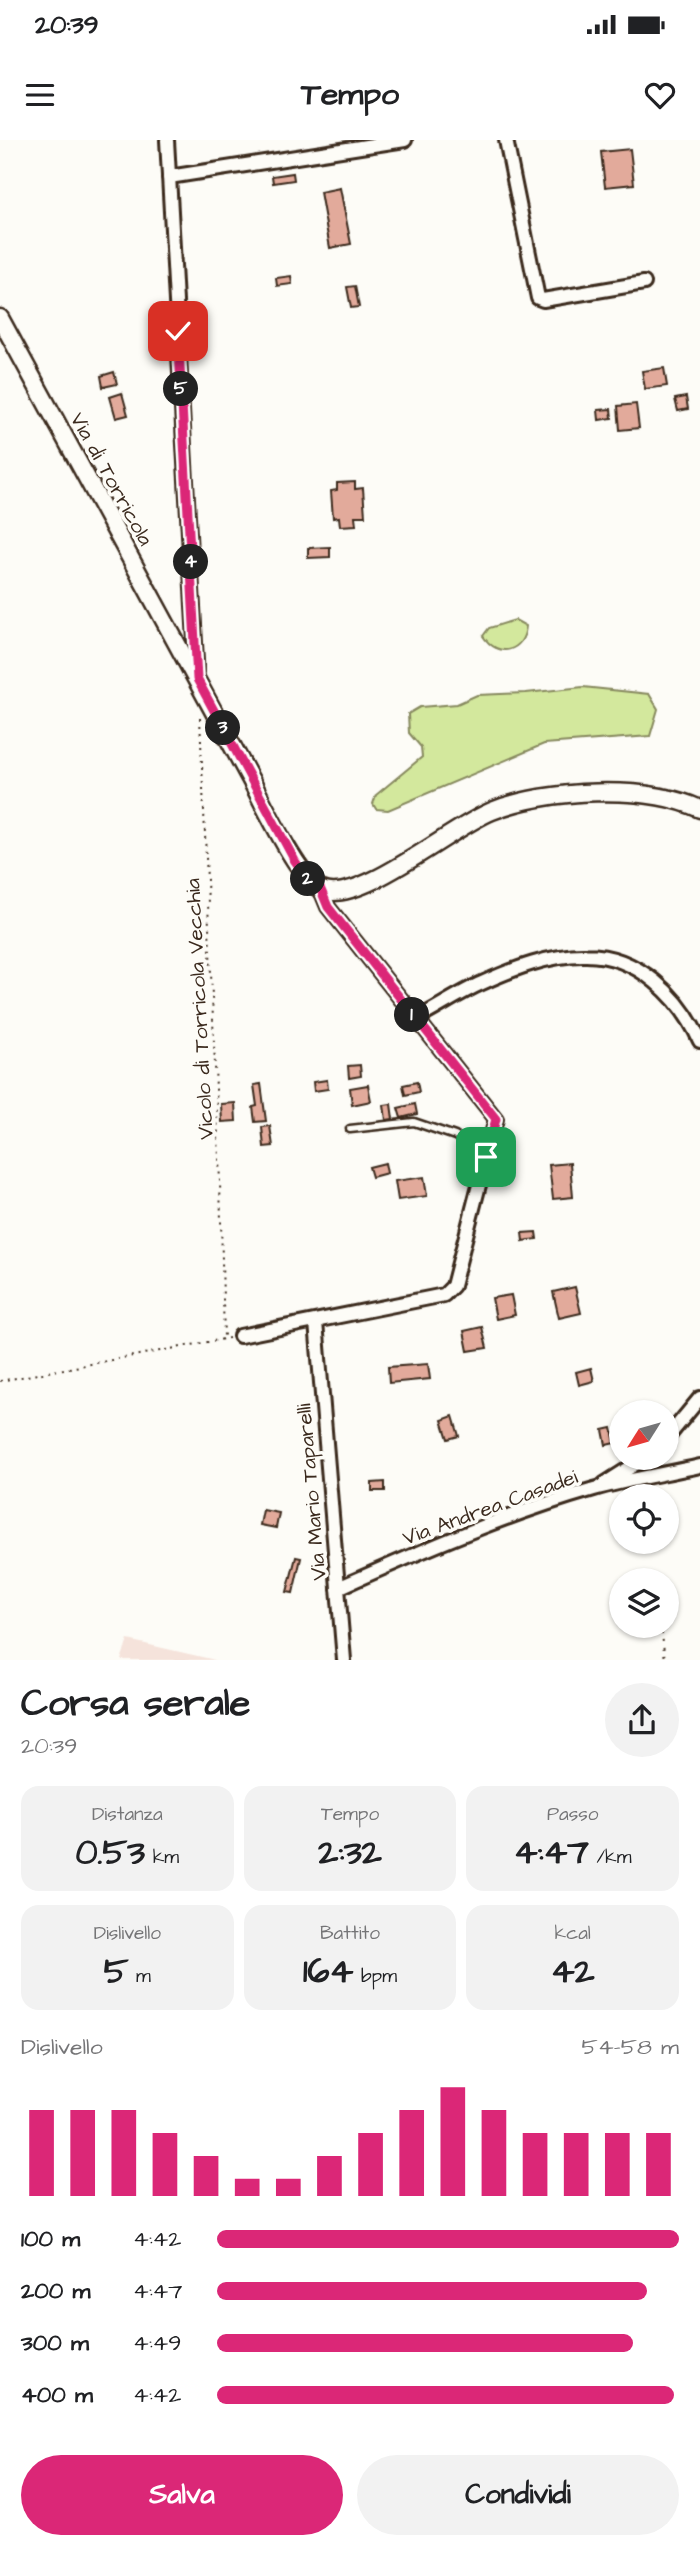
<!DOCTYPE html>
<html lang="it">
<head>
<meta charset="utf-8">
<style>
  :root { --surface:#fff; --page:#f2f2f2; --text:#202124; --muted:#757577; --accent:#db2777 }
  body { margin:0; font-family:"Architects Daughter",sans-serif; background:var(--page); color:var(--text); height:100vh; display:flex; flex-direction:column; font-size:26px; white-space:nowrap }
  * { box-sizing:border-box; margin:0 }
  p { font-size:23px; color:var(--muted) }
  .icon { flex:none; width:38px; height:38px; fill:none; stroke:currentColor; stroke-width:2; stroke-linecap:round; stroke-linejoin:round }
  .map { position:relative; height:1520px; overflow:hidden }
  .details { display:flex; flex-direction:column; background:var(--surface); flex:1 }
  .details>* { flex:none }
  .needle { width:46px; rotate:233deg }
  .tools { position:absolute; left:609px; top:1260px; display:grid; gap:14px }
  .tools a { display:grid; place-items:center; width:70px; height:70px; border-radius:50%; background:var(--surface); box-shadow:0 2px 5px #0004; font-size:35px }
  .pin { position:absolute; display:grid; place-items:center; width:60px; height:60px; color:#fff; margin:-30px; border-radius:14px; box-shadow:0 4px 10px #0006 }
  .km { position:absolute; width:35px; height:35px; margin:-18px; border-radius:50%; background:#222; color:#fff; font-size:19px; line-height:35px; text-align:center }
  .round { display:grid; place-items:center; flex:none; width:74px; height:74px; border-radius:37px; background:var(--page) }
  .overview { display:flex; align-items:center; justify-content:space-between; height:119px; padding:0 21px }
  h1 { font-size:38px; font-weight:700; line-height:52px }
  .metrics { display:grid; grid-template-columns:repeat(3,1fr); gap:10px; height:119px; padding:7px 21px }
  .metrics div { display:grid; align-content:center; border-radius:18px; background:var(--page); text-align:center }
  .metrics b { font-size:35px; font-weight:700 }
  .metrics small { font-size:19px; font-weight:400 }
  .metrics p { font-size:19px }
  .chart { height:196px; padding:14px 21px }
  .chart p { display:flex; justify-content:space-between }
  .chart svg { width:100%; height:126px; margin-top:7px; stroke:var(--accent); stroke-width:6 }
  .primary-button { display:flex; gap:14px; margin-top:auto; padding:14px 21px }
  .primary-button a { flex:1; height:80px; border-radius:42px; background:var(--accent); color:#fff; font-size:28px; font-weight:700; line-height:80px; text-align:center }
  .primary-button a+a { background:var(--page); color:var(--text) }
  ul { padding:0 21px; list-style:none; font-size:23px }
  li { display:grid; grid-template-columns:112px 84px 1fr; align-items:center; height:52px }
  li i { height:18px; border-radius:9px; background:var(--accent) }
  .status { display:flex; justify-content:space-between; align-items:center; height:49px; padding:0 35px; background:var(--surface); direction:ltr }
  .status svg { height:19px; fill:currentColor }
  header { display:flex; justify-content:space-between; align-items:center; height:91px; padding:0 21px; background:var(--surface); font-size:32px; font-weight:700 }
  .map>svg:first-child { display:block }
  .built { fill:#f5e3db }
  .green { fill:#d3e89d; stroke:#87895e; stroke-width:2 }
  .building { fill:#e2aa9b; stroke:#3b2a1e; stroke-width:2 }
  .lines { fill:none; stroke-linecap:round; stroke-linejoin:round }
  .service-casing { stroke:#3b2a1e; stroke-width:11 }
  .minor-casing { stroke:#3b2a1e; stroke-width:18 }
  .tertiary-casing { stroke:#3b2a1e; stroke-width:21 }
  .path { stroke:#3b2a1e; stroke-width:2; stroke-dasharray:2 5; stroke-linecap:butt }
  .service { stroke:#fdfcf7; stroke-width:6 }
  .minor { stroke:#fdfcf7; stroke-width:12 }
  .tertiary { stroke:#fdfcf7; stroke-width:16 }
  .route-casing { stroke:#fff; stroke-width:14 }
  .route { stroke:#db2777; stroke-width:9 }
  .labels { text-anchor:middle; stroke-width:7; stroke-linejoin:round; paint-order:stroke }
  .street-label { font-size:21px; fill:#3b2a1e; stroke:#fdfcf7 }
</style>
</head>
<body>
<div class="status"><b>20:39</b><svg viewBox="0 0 49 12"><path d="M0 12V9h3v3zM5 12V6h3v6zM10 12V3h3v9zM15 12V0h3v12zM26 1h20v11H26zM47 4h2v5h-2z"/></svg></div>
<header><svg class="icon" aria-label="menu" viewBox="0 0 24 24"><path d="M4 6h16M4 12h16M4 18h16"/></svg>Tempo<svg class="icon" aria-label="heart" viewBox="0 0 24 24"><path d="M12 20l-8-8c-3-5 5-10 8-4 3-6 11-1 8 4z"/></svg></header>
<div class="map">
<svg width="700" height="1520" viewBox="0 0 700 1520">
  <rect width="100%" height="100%" fill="#fdfcf7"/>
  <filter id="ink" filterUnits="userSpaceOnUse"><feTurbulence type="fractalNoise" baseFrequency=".0143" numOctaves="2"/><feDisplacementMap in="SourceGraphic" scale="14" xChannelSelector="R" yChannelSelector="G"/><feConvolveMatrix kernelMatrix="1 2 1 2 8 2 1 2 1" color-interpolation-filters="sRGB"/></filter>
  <g filter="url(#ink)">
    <!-- built -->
    <polygon class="built" points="128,1500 215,1520 121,1520"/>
    <!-- green -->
    <g class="green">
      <path d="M515 480 526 486C524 512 498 519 483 496L489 488Z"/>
      <polygon points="583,547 649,554 658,569 650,596 544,604 388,670 376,669 373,664 376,655 422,617 421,607 409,593 408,574 420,567 457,564 477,555 526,553"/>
    </g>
    <!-- building -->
    <g class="building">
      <polygon points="630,9 634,44 605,47 601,12"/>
      <polygon points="293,33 294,40 273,43 272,36"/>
      <polygon points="340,48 351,104 330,108 320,52"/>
      <polygon points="291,136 292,144 277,146 276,138"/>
      <polygon points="355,146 359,167 351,168 347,147"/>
      <polygon points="664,228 667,246 645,249 642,231"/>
      <polygon points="114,232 117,244 103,247 101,236"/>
      <polygon points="122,253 128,275 116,278 110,257"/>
      <polygon points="686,257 688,269 678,271 675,259"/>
      <polygon points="636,264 639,288 620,290 618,266"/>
      <polygon points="611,269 612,278 599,280 598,270"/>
      <polygon points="355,342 355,349 363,348 365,376 355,376 356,385 340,386 339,377 333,378 331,351 337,350 337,343"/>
      <polygon points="330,407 330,417 308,418 308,408"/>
      <polygon points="360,925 361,936 349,938 348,926"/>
      <polygon points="327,940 328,949 314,951 313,942"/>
      <polygon points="417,942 419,952 405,955 403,945"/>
      <polygon points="261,944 266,981 255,982 253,967 257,966 254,945"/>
      <polygon points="368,945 371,961 352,965 350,948"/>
      <polygon points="235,963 236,981 222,982 221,964"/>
      <polygon points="391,964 393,979 386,980 384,965"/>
      <polygon points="415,964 417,974 401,978 398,968"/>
      <polygon points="270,986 273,1006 264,1007 262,987"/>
      <polygon points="385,1023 387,1033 372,1037 369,1027"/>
      <polygon points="570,1023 573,1057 553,1059 549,1025"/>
      <polygon points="424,1037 427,1056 398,1060 395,1041"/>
      <polygon points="536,1092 537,1099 523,1101 522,1093"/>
      <polygon points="575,1147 581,1173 559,1178 553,1152"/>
      <polygon points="511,1155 515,1175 496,1179 492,1158"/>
      <polygon points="482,1187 487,1208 468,1211 464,1191"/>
      <polygon points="428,1224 430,1239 389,1243 388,1227"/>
      <polygon points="591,1228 594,1241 579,1245 576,1232"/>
      <polygon points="453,1276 459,1296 448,1299 442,1280"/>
      <polygon points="612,1288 615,1303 606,1305 603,1290"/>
      <polygon points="385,1342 385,1351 372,1351 372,1343"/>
      <polygon points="263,1370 279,1373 276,1388 260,1385"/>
      <polygon points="296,1417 301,1418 293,1453 287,1452"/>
    </g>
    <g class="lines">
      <!-- service casing -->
      <g class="service-casing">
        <polyline id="service" points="350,989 414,982 455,996 486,1017"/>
      </g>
      <!-- minor casing -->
      <g class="minor-casing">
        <g id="minor">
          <polyline points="167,0 197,538"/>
          <polyline points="506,0 538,158 543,160 644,143"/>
          <polyline points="169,37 405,0"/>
          <path d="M416 879C438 868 459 853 482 843 513 829 551 814 586 815 638 815 680 857 700 901"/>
          <polyline points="316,1182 344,1520"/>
          <polyline points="240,1196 444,1155 453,1146 496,979 328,767 321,750"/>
          <polyline points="667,1298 700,1258"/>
          <polyline points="604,1344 645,1318"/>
          <path d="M338 1448C421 1411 507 1374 594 1349 629 1339 665 1334 700 1326"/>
        </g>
      </g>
      <!-- tertiary casing -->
      <g class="tertiary-casing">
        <path id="tertiary" d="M0 178 253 644C266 668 299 740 322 750 359 766 453 686 492 671 546 649 647 644 700 669"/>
      </g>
      <!-- path -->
      <g class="path">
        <polyline points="200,578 220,1042 224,1199"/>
        <polyline points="0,1241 229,1198"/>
        <polyline points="661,1486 665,1520"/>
      </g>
      <!-- service -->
      <use href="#service" class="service"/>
      <!-- minor -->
      <use href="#minor" class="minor"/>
      <!-- tertiary -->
      <use href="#tertiary" class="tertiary"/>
    </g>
  </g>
  <g class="lines" filter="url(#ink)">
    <!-- route casing -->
    <g class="route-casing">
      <polyline id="route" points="178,191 197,539 295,721 307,738 321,750 328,767 496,979 486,1017"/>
    </g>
    <!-- route -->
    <use href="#route" class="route"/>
  </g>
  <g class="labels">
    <!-- street labels -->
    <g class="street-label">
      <text transform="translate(112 339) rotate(61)" y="7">Via di Torricola</text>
      <text transform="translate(199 869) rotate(-93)" y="7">Vicolo di Torricola Vecchia</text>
      <text transform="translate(311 1352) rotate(-95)" y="7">Via Mario Taparelli</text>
      <text transform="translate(490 1367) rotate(-20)" y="7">Via Andrea Casadei</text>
    </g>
  </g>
</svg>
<div class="tools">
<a><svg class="needle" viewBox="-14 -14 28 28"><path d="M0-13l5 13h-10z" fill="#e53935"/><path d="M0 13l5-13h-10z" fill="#757577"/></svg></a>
<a><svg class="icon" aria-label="locate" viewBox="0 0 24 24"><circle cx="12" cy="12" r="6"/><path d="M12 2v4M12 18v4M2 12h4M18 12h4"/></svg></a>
<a><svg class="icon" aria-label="layers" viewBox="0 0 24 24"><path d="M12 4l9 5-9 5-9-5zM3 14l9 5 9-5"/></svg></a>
</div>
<div class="pin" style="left:486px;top:1017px;background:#1e9e55"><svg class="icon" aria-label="arrive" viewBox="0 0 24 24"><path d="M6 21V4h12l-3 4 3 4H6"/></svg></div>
<div class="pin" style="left:178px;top:191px;background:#d93025"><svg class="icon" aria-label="check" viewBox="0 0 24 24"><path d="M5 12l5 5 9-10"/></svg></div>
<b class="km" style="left:412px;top:875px">1</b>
<b class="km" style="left:308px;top:739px">2</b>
<b class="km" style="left:223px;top:588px">3</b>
<b class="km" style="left:191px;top:422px">4</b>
<b class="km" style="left:181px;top:249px">5</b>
</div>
<section class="details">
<div class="overview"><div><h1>Corsa serale</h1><p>20:39</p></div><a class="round"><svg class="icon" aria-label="share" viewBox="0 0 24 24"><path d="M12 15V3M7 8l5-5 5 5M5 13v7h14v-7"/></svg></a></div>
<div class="metrics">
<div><p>Distanza</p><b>0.53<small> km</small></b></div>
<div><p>Tempo</p><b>2:32</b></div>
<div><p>Passo</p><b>4:47<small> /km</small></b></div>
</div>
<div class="metrics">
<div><p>Dislivello</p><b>5<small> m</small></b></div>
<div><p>Battito</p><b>164<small> bpm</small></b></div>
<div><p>kcal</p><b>42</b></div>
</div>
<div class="chart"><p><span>Dislivello</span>54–58 m</p>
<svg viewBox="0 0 160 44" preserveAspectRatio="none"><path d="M5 44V14M15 44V14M25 44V14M35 44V22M45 44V30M55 44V38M65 44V38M75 44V30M85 44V22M95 44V14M105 44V6M115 44V14M125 44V22M135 44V22M145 44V22M155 44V22"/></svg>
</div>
<ul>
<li><b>100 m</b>4:42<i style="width:100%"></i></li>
<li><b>200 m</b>4:47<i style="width:93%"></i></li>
<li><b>300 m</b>4:49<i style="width:90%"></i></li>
<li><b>400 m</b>4:42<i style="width:99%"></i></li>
</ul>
<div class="primary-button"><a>Salva</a><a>Condividi</a></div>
</section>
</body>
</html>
